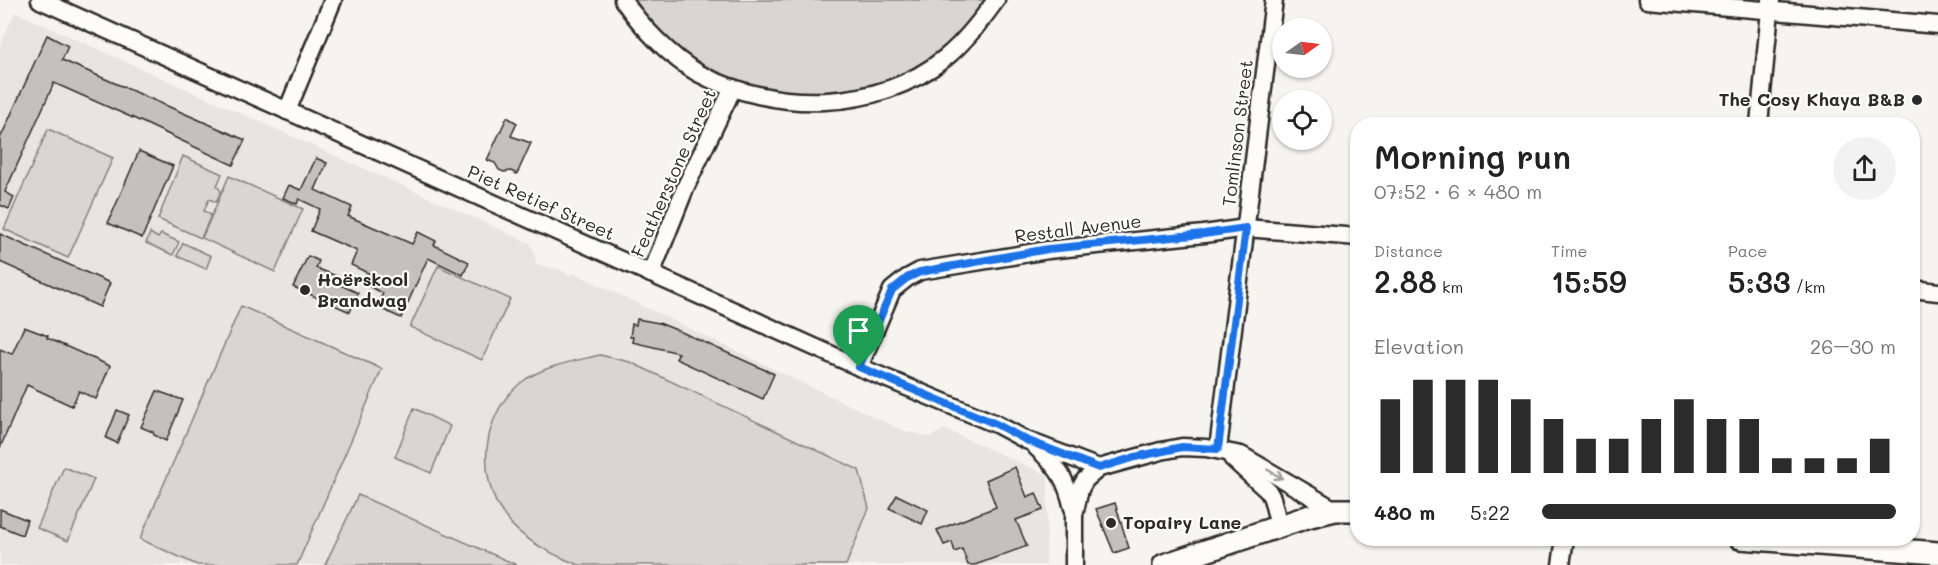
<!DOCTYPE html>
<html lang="en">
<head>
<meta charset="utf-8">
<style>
  :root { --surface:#fff; --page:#f2f2f2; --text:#222; --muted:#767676; --accent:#2b2b2b }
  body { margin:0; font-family:Mali,sans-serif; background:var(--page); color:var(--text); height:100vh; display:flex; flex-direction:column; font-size:22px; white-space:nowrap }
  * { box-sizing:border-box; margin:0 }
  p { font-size:20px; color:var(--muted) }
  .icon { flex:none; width:33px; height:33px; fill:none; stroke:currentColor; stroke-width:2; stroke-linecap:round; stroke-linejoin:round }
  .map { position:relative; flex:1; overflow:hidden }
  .panel { position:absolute; left:1350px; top:117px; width:570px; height:429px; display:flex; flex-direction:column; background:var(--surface); border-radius:24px; box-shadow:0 2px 4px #0004 }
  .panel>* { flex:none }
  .needle { width:39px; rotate:76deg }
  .tools { position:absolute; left:1272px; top:18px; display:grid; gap:12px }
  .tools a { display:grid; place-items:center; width:60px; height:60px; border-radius:50%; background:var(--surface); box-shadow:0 2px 4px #0004; font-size:30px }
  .pin { position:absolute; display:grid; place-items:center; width:51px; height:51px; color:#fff; margin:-62px -26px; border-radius:50% 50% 50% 0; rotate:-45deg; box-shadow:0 0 6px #0007 }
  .pin .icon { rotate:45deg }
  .round { display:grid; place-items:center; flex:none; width:63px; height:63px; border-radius:32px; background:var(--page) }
  .head { display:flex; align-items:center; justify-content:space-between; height:102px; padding:0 24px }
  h1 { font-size:33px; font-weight:600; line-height:45px }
  .metrics { display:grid; grid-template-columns:repeat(3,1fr); gap:9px; height:102px; padding:6px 24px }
  .metrics div { display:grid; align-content:center }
  .metrics b { font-size:30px; font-weight:600 }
  .metrics small { font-size:16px; font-weight:400 }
  .metrics p { font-size:16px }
  .chart { height:168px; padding:12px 24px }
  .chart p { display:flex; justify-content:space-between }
  .chart svg { width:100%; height:108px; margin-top:6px; stroke:var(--accent); stroke-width:6 }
  ul { padding:0 24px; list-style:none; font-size:20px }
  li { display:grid; grid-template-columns:96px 72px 1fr; align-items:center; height:45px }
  li i { height:15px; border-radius:8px; background:var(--accent) }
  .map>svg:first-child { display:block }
  .built { fill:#e6e5e0 }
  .green { fill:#d7d6d2; stroke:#81807e; stroke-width:1.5 }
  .building { fill:#c2c1be; stroke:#2b2b2b; stroke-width:1.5 }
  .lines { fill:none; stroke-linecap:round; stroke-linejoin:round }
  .minor-casing { stroke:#2b2b2b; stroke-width:21 }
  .tertiary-casing { stroke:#2b2b2b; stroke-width:26 }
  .minor { stroke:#fdfcf7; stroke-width:16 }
  .tertiary { stroke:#fdfcf7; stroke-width:21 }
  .oneway { stroke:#9e9e9b }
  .route-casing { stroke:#fff; stroke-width:12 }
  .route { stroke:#1a73e8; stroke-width:8 }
  .poi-dot { fill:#2b2b2b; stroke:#fdfcf7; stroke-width:2 }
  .labels { text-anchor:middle; stroke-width:4.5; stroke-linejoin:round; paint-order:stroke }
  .poi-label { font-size:18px; font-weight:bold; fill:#2b2b2b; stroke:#fdfcf7; text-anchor:start }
  .street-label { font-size:18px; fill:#2b2b2b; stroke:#fdfcf7 }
</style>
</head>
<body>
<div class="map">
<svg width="1938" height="565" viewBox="0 0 1938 565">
  <rect width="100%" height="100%" fill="#f5f4ef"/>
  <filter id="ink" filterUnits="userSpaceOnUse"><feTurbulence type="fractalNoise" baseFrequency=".0167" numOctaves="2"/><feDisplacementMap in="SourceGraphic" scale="12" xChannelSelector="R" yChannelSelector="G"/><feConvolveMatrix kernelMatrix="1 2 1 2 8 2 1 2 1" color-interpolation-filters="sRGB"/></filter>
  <g filter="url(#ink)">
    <!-- built -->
    <polygon class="built" points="15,12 530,243 534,251 536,264 561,270 569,275 574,273 899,429 907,432 931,437 944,429 1048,475 1046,565 517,565 359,495 325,565 186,565 182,563 179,565 0,565 0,46"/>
    <!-- green -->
    <g class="green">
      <polygon points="630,0 991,0 942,58 884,97 825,103 697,76"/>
      <polygon points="48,129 113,158 68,258 4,229"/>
      <polygon points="183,156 222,174 217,186 221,191 216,202 209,199 204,211 211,215 201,238 158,219"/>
      <polygon points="229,176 303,209 275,272 202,238"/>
      <polygon points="150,233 158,238 161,234 179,242 173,255 146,243"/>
      <polygon points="183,243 211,256 206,269 177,256"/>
      <polygon points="438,266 510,299 482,360 410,327"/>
      <polygon points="241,306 382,369 297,565 197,565 140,539"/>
      <path d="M600 355 630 362 859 470 869 508 846 565H579C553 555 523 541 506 518 474 477 482 409 526 379 548 365 575 361 600 355Z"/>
      <polygon points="414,408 450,426 431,473 395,457"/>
      <polygon points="64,467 94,479 68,541 37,528"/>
      <polygon points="358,495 517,565 325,565"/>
    </g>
    <!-- building -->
    <g class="building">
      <polygon points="47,35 68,46 62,60 245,140 233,165 142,122 54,83 5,192 14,197 9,209 0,205 0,139"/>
      <polygon points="507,117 517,123 511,136 531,143 517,174 511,171 504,172 499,170 495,163 487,160"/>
      <polygon points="139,151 173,166 142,238 108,223"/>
      <polygon points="316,158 327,163 315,190 352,207 348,216 412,244 418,232 436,241 434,245 469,262 463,275 428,258 401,318 377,307 383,293 366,285 370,274 351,265 357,251 311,231 320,209 299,199 297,204 283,198 289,185 301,190"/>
      <polygon points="0,234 110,283 100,307 0,262"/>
      <polygon points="308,256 319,261 316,268 341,278 338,284 358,293 350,312 293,287"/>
      <polygon points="637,319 659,323 679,331 774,374 763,399 676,359 679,353 632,342 633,337 630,337 632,324 636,325"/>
      <polygon points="24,327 48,336 47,338 110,366 96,399 79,391 72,406 27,385 0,448 0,349 12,354"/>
      <polygon points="157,391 183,400 166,441 154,435 153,432 141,427"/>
      <polygon points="117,410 129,415 117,443 106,438"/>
      <polygon points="1015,467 1027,497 1036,493 1043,510 1016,520 1027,546 975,565 968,565 962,549 955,552 952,542 944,545 937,530 996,507 986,480"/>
      <polygon points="897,495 928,510 922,524 889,508"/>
      <polygon points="1115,503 1129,548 1114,553 1096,509"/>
      <polygon points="0,509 27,520 22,535 0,526"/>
    </g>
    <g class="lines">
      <!-- minor casing -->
      <g class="minor-casing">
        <g id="minor">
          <polyline points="40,0 859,367 996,424 1026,440 1099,468"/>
          <path d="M623 0C641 26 670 57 698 73 773 113 877 113 945 58 965 42 981 21 996 0"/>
          <polyline points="1647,0 1938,25"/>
          <polyline points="287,111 333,0"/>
          <polyline points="1759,124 1771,0"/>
          <polyline points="651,274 686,186 733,88"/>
          <polyline points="1912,289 1938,292"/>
          <polyline points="859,367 892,290 907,278 920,271 1048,250 1204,234 1246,228 1358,237"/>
          <path d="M1036 447C1059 468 1066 479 1073 508"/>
          <polyline points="1218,449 1274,0"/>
          <polyline points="1232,458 1268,491 1272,498 1279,526"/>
          <polyline points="1074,565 1074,515 1080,489 1085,480 1099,468 1161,451 1182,447 1206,448 1241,455 1335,510"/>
          <polyline points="1561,565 1565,538"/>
        </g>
      </g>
      <!-- tertiary casing -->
      <g class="tertiary-casing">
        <g id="tertiary">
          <polyline points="1740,538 1938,553"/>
          <polyline points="1164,565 1310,516 1335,510 1358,510"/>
        </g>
      </g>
      <!-- minor -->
      <use href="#minor" class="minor"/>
      <!-- tertiary -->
      <use href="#tertiary" class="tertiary"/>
    </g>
    <!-- one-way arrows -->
    <defs><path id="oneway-shaft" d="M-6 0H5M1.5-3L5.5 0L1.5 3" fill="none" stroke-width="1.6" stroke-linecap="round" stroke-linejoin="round" transform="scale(1.5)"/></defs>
    <use class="oneway" href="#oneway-shaft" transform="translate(1275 474) rotate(30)"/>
  </g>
  <g class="lines" filter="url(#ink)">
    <!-- route casing -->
    <g class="route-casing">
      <polygon id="route" points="1246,228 1218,449 1182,447 1135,457 1099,468 1026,440 996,424 859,367 892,290 907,278 920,272 1048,249 1204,234"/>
    </g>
    <!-- route -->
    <use href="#route" class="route"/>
  </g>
  <!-- markers -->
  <g class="poi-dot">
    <circle cx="1917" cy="100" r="6"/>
    <circle cx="305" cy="290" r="6"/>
    <circle cx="1111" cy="523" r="6"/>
  </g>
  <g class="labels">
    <!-- poi labels -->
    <g class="poi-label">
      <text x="1905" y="106" text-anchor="end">The Cosy Khaya B&amp;B</text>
      <text x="317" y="286">Hoërskool<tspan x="317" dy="21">Brandwag</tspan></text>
      <text x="1123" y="529">Topairy Lane</text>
    </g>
    <!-- street labels -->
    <g class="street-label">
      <text transform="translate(1238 133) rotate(-83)" y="6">Tomlinson Street</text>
      <text transform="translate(674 173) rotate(-66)" y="6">Featherstone Street</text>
      <text transform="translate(541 203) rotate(24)" y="6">Piet Retief Street</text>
      <text transform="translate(1078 229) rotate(-7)" y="6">Restall Avenue</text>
    </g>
  </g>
</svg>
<div class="tools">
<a><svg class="needle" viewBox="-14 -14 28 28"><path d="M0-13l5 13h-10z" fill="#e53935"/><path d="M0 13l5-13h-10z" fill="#767676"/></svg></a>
<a><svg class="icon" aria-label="locate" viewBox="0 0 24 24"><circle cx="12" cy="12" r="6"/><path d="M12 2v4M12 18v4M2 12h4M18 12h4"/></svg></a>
</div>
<div class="pin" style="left:859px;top:367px;background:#1e9e55"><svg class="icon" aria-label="arrive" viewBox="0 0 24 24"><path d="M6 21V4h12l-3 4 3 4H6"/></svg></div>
<section class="panel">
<div class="head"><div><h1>Morning run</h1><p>07:52 · 6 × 480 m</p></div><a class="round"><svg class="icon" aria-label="share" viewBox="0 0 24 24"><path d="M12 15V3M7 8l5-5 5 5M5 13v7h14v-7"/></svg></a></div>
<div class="metrics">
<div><p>Distance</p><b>2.88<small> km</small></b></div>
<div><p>Time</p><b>15:59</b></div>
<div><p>Pace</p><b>5:33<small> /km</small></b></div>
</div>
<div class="chart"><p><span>Elevation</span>26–30 m</p>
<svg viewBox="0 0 160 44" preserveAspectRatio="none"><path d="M5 44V14M15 44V6M25 44V6M35 44V6M45 44V14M55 44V22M65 44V30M75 44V30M85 44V22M95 44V14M105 44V22M115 44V22M125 44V38M135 44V38M145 44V38M155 44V30"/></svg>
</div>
<ul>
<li><b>480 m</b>5:22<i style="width:100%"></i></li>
</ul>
</section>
</div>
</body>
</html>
